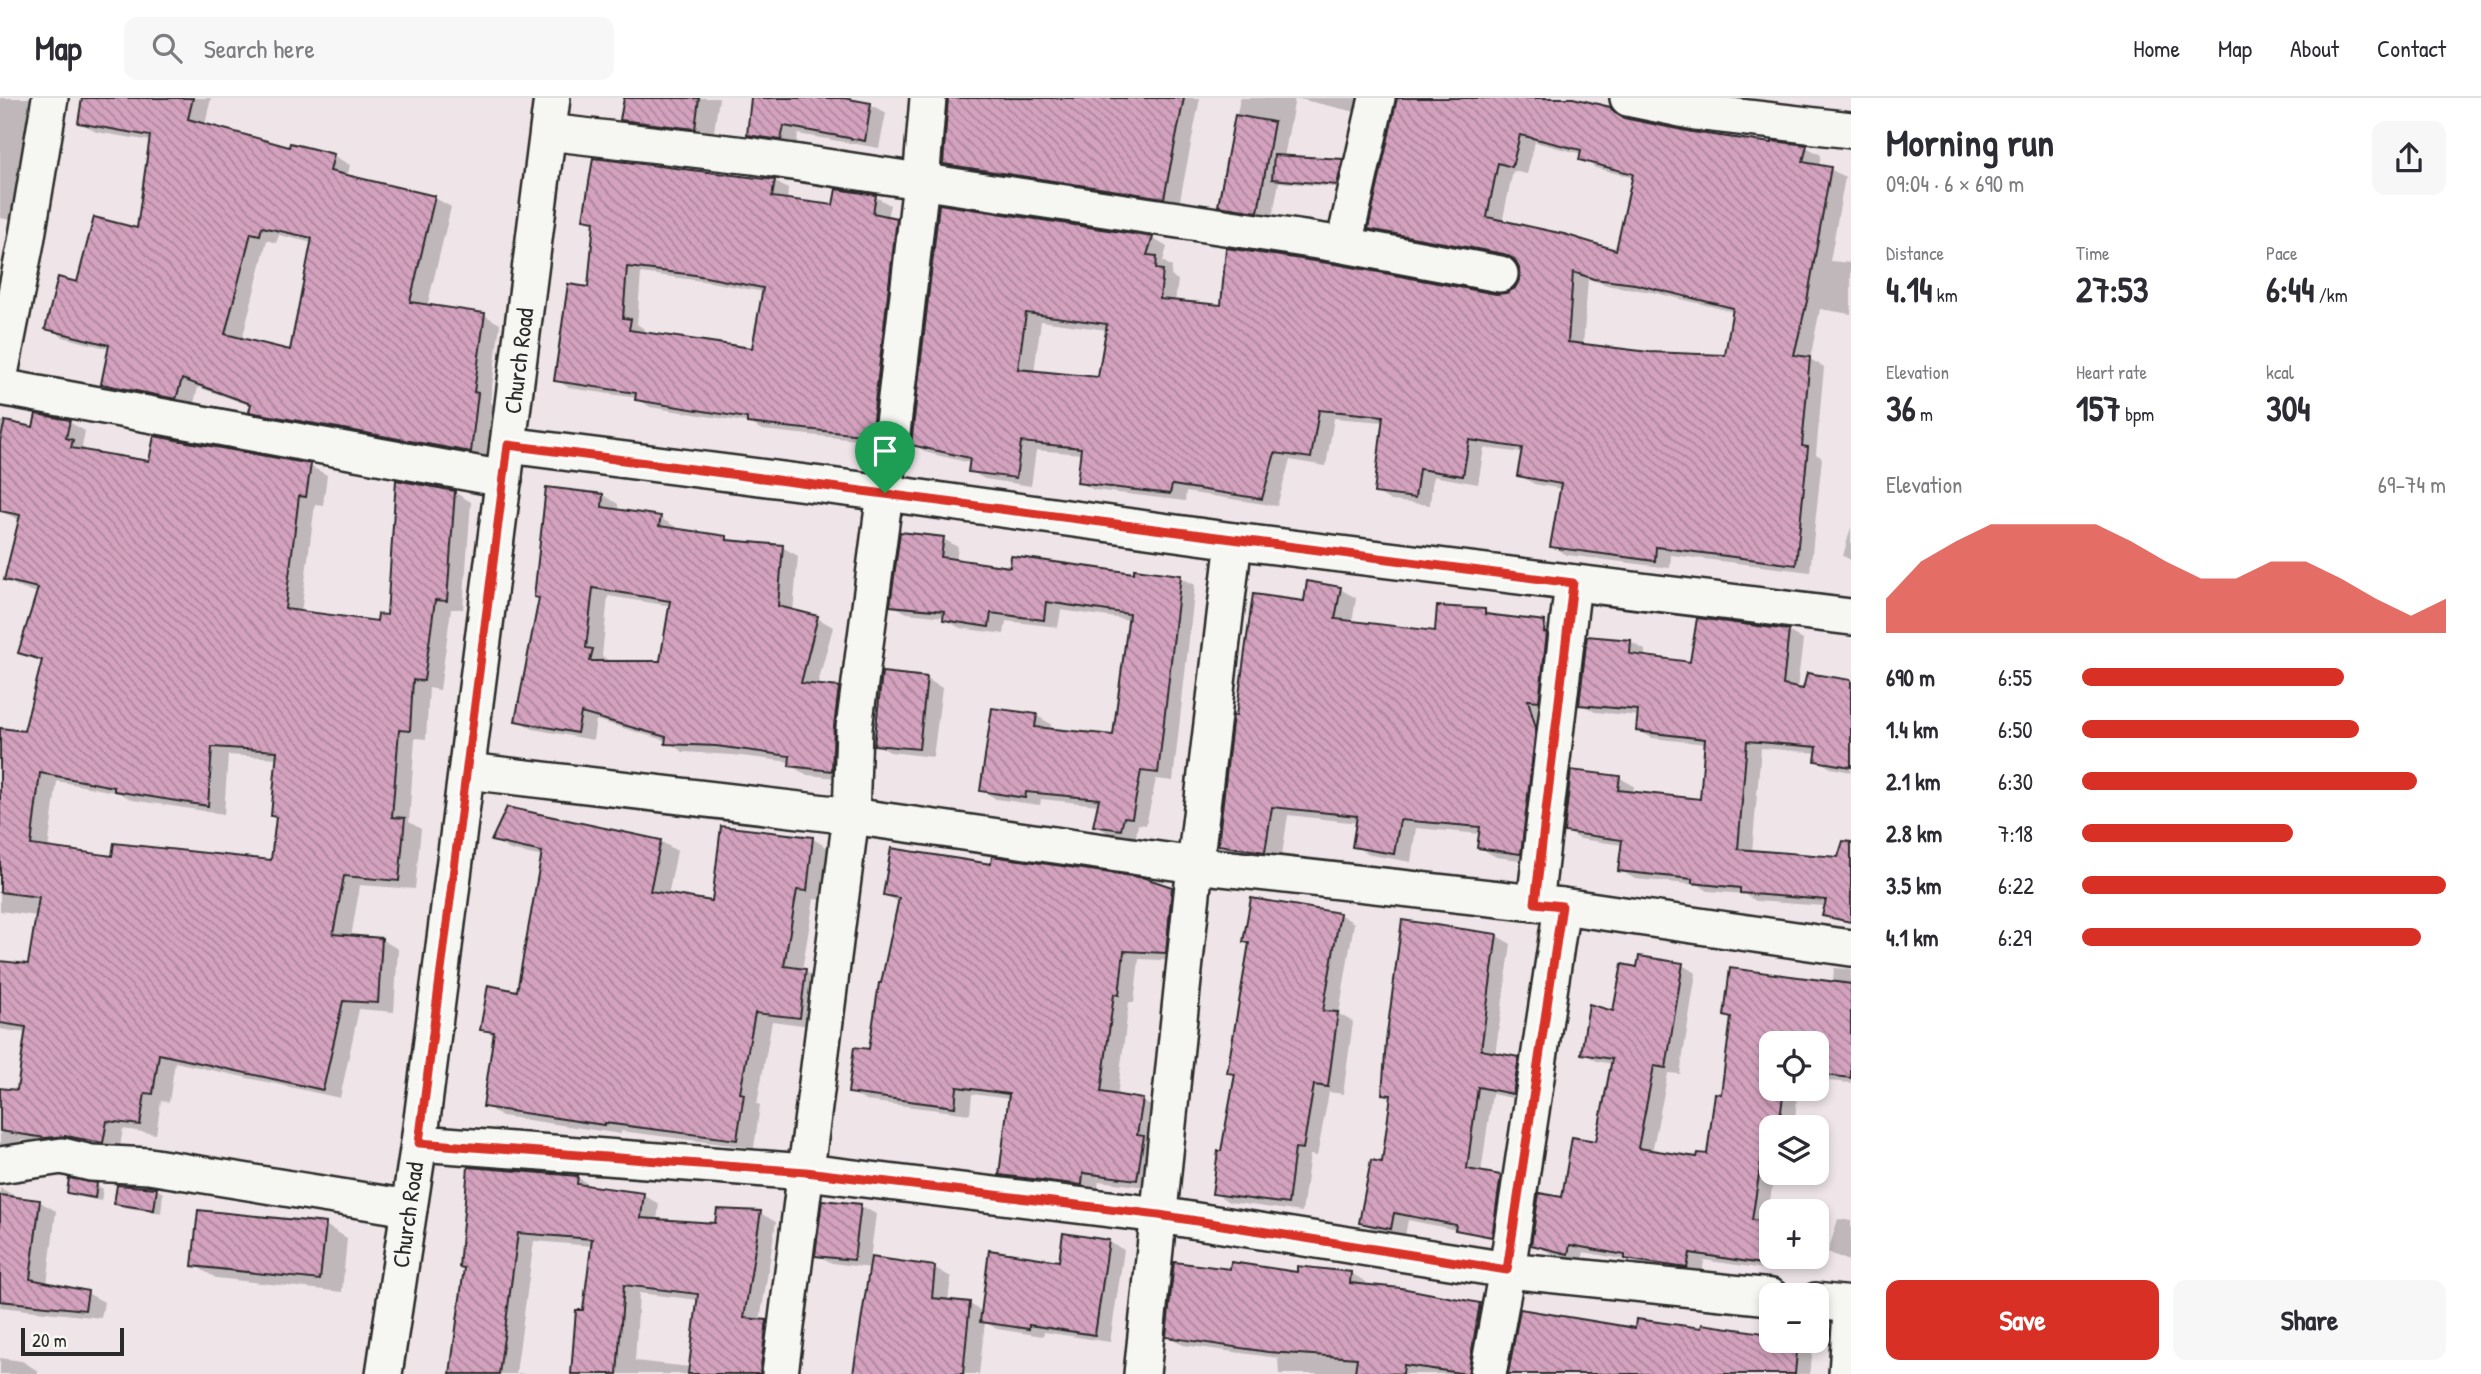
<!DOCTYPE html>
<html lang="en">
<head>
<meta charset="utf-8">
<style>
  :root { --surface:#fff; --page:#f7f7f7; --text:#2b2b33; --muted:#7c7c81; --line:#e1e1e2; --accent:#d93025 }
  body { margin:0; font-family:"Patrick Hand",sans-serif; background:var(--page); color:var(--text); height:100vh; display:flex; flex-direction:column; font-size:26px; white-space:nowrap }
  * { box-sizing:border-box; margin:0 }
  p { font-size:23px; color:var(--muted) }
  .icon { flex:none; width:38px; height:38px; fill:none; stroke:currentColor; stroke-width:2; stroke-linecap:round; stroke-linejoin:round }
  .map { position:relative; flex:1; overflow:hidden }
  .sheet { display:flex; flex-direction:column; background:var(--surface); width:630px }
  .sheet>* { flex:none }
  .fabs { position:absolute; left:1759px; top:933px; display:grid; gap:14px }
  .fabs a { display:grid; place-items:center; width:70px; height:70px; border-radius:14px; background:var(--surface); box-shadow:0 4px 10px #0003; font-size:35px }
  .scale { position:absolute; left:21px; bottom:18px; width:103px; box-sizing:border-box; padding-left:7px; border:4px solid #2b2b2b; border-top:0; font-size:19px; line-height:24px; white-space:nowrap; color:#2b2b2b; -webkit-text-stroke:5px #f6f6f2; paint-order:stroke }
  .pin { position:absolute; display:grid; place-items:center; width:60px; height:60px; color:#fff; margin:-72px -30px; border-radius:50% 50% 50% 0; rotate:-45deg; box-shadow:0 0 7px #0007 }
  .pin .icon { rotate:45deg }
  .round { display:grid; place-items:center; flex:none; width:74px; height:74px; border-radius:14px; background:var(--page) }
  .headline { display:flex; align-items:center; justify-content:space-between; height:119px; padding:0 35px }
  h1 { font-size:38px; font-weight:800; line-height:52px }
  .figures { display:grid; grid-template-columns:repeat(3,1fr); gap:10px; height:119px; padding:7px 35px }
  .figures div { display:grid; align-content:center }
  .figures b { font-size:35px; font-weight:800 }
  .figures small { font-size:19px; font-weight:400 }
  .figures p { font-size:19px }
  .chart { height:196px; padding:14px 35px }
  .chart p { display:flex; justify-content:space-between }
  .chart svg { width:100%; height:126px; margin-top:7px; fill:var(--accent); opacity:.7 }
  .button { display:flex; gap:14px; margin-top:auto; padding:14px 35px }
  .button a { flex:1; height:80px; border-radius:14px; background:var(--accent); color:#fff; font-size:28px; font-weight:800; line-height:80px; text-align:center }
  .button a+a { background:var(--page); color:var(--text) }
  ul { padding:0 35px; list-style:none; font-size:23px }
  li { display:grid; grid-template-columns:112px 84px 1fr; align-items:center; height:52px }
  li i { height:18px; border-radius:9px; background:var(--accent) }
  header { display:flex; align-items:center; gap:42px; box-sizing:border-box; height:98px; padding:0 35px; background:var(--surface); border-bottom:2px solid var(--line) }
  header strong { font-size:33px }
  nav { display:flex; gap:38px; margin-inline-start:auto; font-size:24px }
  .search { width:490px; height:63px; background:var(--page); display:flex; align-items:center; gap:18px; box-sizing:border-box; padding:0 24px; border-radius:14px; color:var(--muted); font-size:26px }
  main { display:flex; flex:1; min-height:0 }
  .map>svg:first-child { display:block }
  .shadow { fill:#0003; fill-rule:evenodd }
  .building { fill:url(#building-back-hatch); stroke:#2b2b2b; stroke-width:2; fill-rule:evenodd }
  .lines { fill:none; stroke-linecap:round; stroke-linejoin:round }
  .minor-casing { stroke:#2b2b2b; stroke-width:40 }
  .minor { stroke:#f6f6f2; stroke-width:35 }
  .route-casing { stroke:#fff; stroke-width:14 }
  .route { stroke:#d93025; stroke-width:9 }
  .labels { text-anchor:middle; stroke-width:5; stroke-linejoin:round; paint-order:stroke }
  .street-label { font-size:24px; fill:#2b2b2b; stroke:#f6f6f2 }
</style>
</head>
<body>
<header>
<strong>Map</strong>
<div class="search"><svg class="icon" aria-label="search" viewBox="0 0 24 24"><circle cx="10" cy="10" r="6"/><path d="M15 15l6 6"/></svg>Search here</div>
<nav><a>Home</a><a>Map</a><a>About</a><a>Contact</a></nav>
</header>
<main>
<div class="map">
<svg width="1851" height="1276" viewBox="0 0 1851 1276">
  <defs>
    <pattern id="building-back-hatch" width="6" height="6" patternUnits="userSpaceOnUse" patternTransform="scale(1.75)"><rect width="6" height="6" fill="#d4a2be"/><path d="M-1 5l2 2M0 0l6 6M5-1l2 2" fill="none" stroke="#ac849b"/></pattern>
  </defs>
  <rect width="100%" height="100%" fill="#efe5e8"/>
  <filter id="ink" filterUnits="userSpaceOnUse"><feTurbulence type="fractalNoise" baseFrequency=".0143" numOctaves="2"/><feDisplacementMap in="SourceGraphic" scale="14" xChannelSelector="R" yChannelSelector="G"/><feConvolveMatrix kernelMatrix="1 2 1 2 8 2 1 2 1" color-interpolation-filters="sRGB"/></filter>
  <g filter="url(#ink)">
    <!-- shadow -->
    <g class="shadow">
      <polygon points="0,0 40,0 25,124 0,120"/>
      <path d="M84 0H211L205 27 290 52 291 48 334 58 350 67 347 79 435 100 451 109 427 209 484 217 500 226 490 304 493 306 487 362 267 322 251 313 252 308 198 289 193 309 119 294 103 285 110 251 63 239 47 230 78 186 139 132 151 43 96 34 80 24ZM279 137 313 145 291 254 242 242 267 142 276 145Z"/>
      <polygon points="626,0 719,0 713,40 641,32 622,21"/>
      <polygon points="753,0 853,0 853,3 871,7 886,15 879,50 798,36 796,49 764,45 749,36"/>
      <polygon points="950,0 1200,0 1179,107 960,74 945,65"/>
      <polygon points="1240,0 1375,0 1369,17 1295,0 1284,59 1342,63 1349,67 1344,90 1279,84 1272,121 1235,115 1220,107"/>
      <path d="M1398 0H1566L1609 11 1627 22 1693 36 1773 47 1806 49 1821 57 1819 68 1830 71 1845 79 1830 163 1851 165V216L1820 211 1810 261 1824 269 1816 356 1822 360 1810 474 1671 457 1670 470 1567 457 1552 448 1562 391 1534 386 1519 377 1523 355 1484 350 1478 386 1433 378 1430 407 1391 403 1376 394 1384 324 1334 320 1326 368 1290 362 1277 408 1186 394 1185 403 1094 392 1079 384 1082 356 1036 352 1031 388 985 381 970 373 971 365 928 355 913 346 940 108 1152 140 1167 149 1163 163 1172 169 1171 178 1178 182 1175 204 1222 209 1496 198 1507 197 1516 191 1522 179 1521 169 1517 163 1385 139 1370 130ZM1535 44 1582 56 1581 61 1596 70 1634 80 1618 154 1502 125 1513 73 1527 76ZM1588 181 1611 188 1652 194 1734 214 1727 259 1648 255 1583 248ZM1041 223 1107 232 1099 281 1034 274Z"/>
      <path d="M774 83 788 91 787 103 834 109 876 99 890 107 887 120 896 122 910 130 885 345 762 332 750 325 650 309 637 300 570 290 556 282 590 191 595 126 585 120ZM641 175 710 184 764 194 754 252 643 236 644 231 637 226Z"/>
      <path d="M0 323 34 331 69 324 85 333 82 349 89 353 88 355 150 365 310 368 327 377 323 407 315 406 301 515 379 525 389 519 454 394 471 404 463 511H451L440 592 429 590 426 641 415 640 409 724 421 731 415 791 360 787 351 839 382 842 398 851 394 914 359 911 340 1000 175 964 169 1004 161 1003 156 1036 123 1031 119 1054 21 1042 19 1055 0 1065V991L18 994 27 935 0 931V864L29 868 37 818 0 813V632L26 635 43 565 20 554 39 495 23 491 6 482 20 422 0 413ZM228 657 278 660V720L272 764 114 760 48 751 57 683 119 695 132 702 224 716Z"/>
      <path d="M603 397 618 406V413L660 420 676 429V432L727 440 734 445 782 449 798 458 793 514 817 520 833 529 817 588 839 591 854 600 848 681 807 677 791 668V664L733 657 683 654 667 643 596 622 593 642 533 631 517 622 540 501 536 498ZM608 498 671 508 662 564 607 565 608 562 602 558Z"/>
      <polygon points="1851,429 1851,462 1843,458"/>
      <polygon points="943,441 958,449 956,463 1011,471 1180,479 1195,487 1173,683 1156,681 1146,727 1138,726 1136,739 1110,736 1095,727 1099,707 1041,701 1040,707 996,701 982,692 1037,618 1051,626 1050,632 1114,639 1130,522 1061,512 1058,529 1006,523 1004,536 960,530 945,521 945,519 907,515 892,507"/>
      <polygon points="1340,491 1356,500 1352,525 1437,535 1485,513 1496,519 1544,525 1561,534 1537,764 1496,759 1479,749 1481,736 1416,730 1411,764 1371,757 1354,748 1358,725 1288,717 1281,763 1236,756 1220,746 1238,620 1305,505"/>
      <polygon points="1788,533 1803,542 1797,591 1804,593 1851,584 1851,674 1831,670 1817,662 1818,655 1761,650 1752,754 1851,762 1851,810 1756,803 1744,796 1708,793 1699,787 1635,781 1620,772 1623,747 1580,741 1566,733 1620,680 1634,688 1633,696 1701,703 1706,646 1652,640 1638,632 1639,618 1595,614 1581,606 1588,540 1631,544 1645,552 1645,560 1691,566"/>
      <polygon points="927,581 942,590 933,659 890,654 875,646"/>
      <polygon points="813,741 830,751 824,802 814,801 802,872 823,883 817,929 772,923 757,1006 760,1007 754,1050 621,1033 621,1036 502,1018 485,1008 495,938 482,931 518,895 543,759 510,752 493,742 660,743 677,753 668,798 713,805"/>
      <polygon points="992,768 1172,791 1187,800 1181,863 1139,861 1134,905 1129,904 1117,999 1142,1003 1158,1012 1153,1090 1099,1083 1097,1095 1016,1085 1000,1076 1010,1001 972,996 970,1016 866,1003 850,994 870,953 900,805 885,796"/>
      <polygon points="1339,816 1354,825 1339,916 1353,924 1343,996 1329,994 1317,1058 1310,1057 1302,1114 1229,1104 1214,1095 1236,978 1229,974 1250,846 1245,843"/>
      <polygon points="1404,824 1497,838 1511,846 1495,957 1518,961 1532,969 1527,1003 1492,996 1481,1075 1500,1079 1514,1087 1506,1140 1471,1135 1408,1122 1405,1138 1375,1132 1361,1124 1383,1066 1392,1000 1384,995"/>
      <polygon points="1682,867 1696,875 1680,976 1668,975 1652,1054 1699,1061 1709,1058 1722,998 1732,921 1726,918 1833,885 1834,870 1851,871 1851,985 1816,982 1816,945 1771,945 1771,990 1806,990 1806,994 1798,992 1794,1029 1771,1029 1771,1074 1774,1074 1767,1125 1771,1128 1771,1158 1778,1158 1776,1173 1704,1162 1702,1177 1641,1168 1632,1163 1584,1154 1582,1163 1558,1159 1533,1146 1597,1045 1613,966 1597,963 1583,955 1615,916 1639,871"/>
      <path d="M577 1079 593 1089 643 1097 659 1106 657 1123 717 1127 760 1115 776 1124 760 1223 766 1224 782 1233 777 1276H573L584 1214 593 1148 534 1143 516 1275 526 1276H451L465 1171 461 1168ZM639 1195 699 1202 690 1269 635 1263Z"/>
      <polygon points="96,1087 103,1091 101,1103 75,1098 69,1094"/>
      <polygon points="0,1090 13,1097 12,1100 40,1104 56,1113 47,1186 87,1195 104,1204 101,1220 0,1209"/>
      <polygon points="156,1091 163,1095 161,1115 123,1109 116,1105"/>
      <polygon points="824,1103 861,1108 876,1116 870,1161 935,1170 951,1179 948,1203 970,1206 983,1214 1061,1165 1109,1144 1124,1152 1110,1244 1044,1234 1043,1238 997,1231 985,1224 979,1276 854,1276 871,1170 832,1165 817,1157"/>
      <polygon points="1838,1121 1851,1123 1851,1164 1828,1154"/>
      <polygon points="325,1127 347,1140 342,1194 216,1180 194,1167"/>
      <polygon points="1299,1170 1351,1175 1366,1184 1365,1189 1478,1211 1466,1276 1279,1276 1278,1260 1183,1247 1168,1238 1232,1173 1298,1176"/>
      <polygon points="1703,1232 1771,1237 1771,1242 1801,1242 1813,1249 1810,1276 1510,1276"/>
      <polygon points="0,1260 22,1263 38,1273 38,1276 0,1276"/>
    </g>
    <!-- building -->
    <g class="building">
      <path d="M82 0H193L188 21 289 49 290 45 334 56 330 73 435 98 410 204 485 215 474 294 478 295 471 354 249 314 251 306 182 281 176 301 101 286 109 247 45 231 58 179 77 184 94 119 137 130 150 38 78 25ZM262 129 312 140 290 252 225 236 251 135 260 137Z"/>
      <polygon points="624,0 699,0 695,31 620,22"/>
      <polygon points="751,0 843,0 871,5 865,43 784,28 781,42 747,37"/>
      <polygon points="948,0 1184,0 1164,100 943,66"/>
      <path d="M1397 0H1573L1610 9 1615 15 1624 20 1692 34 1772 45V43L1807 47 1803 64 1831 69 1807 203 1794 257 1810 259 1802 348 1808 349 1796 467 1656 449 1655 463 1550 449 1561 386 1517 378 1522 350 1469 342 1463 378 1419 371 1415 400 1374 395 1383 318 1319 312 1311 360 1275 355 1262 401 1172 387 1170 396 1077 385 1081 350 1021 344 1016 380 968 374 970 360 911 347 939 106 1153 139 1147 157 1157 158 1156 171 1163 172 1160 201 1221 207 1226 150 1341 167 1496 196 1506 195 1515 190 1520 180 1519 170 1514 161 1504 156 1368 131ZM1520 37 1581 52 1579 62 1633 76 1616 152 1564 136 1487 119 1498 65 1512 69ZM1573 174 1594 181 1635 186 1733 210 1725 257 1649 254 1568 244ZM1026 215 1107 226 1098 279 1018 271Z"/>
      <polygon points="1235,17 1274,24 1258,114 1218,108"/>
      <polygon points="1274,57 1343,61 1337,87 1272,81"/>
      <path d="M593 60 775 82 772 99 833 107 836 91 876 97 873 115 897 120 871 338 747 325V320L635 302 636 295 554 283 568 186 588 189 594 123 583 121ZM627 169 695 177 763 190 752 250 629 232 631 221 623 220Z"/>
      <path d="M36 316 70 322 66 340 73 342 71 350 149 363 154 338 311 366 306 399 299 398 285 511 377 523 378 516 387 517 396 382 455 393 447 503 435 502 424 583 413 582 410 633 399 632 392 719 405 720 399 783 344 778 333 836 382 840 378 905 343 903 323 992 159 956 153 996 145 995 140 1027 107 1023 103 1045 66 1038 45 1040 0 1033V990L17 992 26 929 0 925V863L28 866 39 799 0 794V630L24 633 42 562 18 555 38 490 4 482 20 417 0 413V343L5 323 33 329ZM212 649 277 653 271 718 276 719 271 762 114 745 112 758 31 747 40 675 114 689V693L208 708Z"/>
      <path d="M546 389 603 396 602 409 661 418 659 428 727 438V442L783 447 778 508 818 518 801 585 839 589 834 629 832 673 789 668 790 658 716 648 665 646 666 639 581 615 577 635 515 623 539 500 534 499ZM593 490 670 503 660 563H590L593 551 586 550Z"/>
      <polygon points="900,434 944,439 941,459 1010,469 1011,458 1134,475 1134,471 1181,477 1158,675 1141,673 1132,720 1124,719 1121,732 1093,728 1099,701 1026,694 1025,700 980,693 992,610 1037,616 1035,629 1113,637 1129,516 1046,504 1044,522 991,515 989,529 943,522 944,513 890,508"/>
      <polygon points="1307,483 1341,489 1335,521 1435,533 1437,508 1485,511 1485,516 1545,523 1544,534 1547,535 1539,603 1528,602 1536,630 1521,756 1477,750 1480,729 1400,722 1394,756 1352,749 1357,718 1272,709 1265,754 1218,747 1233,617 1236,618 1253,496 1304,503"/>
      <polygon points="1697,520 1789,532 1783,587 1803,591 1807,575 1851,582 1851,669 1815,663 1817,649 1747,643 1738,751 1838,759 1843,743 1851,744 1851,824 1822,818 1826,802 1740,795 1740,790 1692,785 1692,781 1618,773 1622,742 1564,734 1571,672 1620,678 1618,692 1700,701 1705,641 1636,633 1638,612 1579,607 1587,538 1631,542 1630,556 1690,564"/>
      <polygon points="882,574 927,579 919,651 874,647"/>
      <polygon points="507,709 661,742 650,793 712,803 721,728 813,739 807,793 797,792 784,868 806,871 800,920 755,915 740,995 744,996 737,1042 604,1025 604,1027 483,1009 494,934 480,932 488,887 517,893 542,754 491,743"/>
      <polygon points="891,750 991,766 992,758 1145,780 1172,789 1166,855 1124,853 1119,897 1114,896 1101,994 1143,1001 1137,1037 1144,1038 1137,1082 1083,1075 1082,1087 999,1077 1009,996 957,989 955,1009 848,995 854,949 869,951 879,885 881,885 899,800 883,797"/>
      <polygon points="1251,800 1340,815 1323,913 1338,914 1328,989 1314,987 1303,1051 1295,1050 1288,1106 1212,1096 1218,1053 1221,1053 1235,976 1227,975 1249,845 1243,844"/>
      <polygon points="1402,822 1497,836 1481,952 1519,959 1513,996 1478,989 1467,1071 1501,1077 1492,1139 1455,1132 1456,1127 1394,1115 1391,1131 1359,1125 1371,1062 1382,1064 1391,997 1382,996 1386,943"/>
      <polygon points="1639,858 1683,865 1666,970 1654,968 1638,1050 1697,1059 1698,1055 1707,1056 1715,995 1721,996 1731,920 1724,918 1730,870 1851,886 1851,980 1816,976 1816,945 1771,945 1771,990 1784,990 1779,1029 1771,1029 1771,1046 1764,1045 1752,1122 1768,1124 1762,1166 1690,1155 1687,1170 1625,1161 1625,1157 1570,1147 1568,1156 1531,1147 1539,1095 1562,1099 1572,1039 1596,1043 1612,961 1581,956 1589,906 1613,913 1622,866 1637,869"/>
      <polygon points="468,1069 578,1078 577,1086 644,1095 641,1120 715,1125 717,1111 761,1113 744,1220 767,1222 760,1276 688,1276 698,1196 624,1187 617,1276 571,1276 576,1212 583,1212 592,1141 518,1135 499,1276 450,1276 464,1170 459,1169"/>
      <polygon points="69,1080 97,1085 95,1100 67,1095"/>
      <polygon points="117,1087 157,1090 154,1112 114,1106"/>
      <polygon points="0,1097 40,1102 30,1181 88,1193 85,1212 0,1203"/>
      <polygon points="822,1102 861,1106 854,1162 815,1158"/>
      <polygon points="198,1112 326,1125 320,1182 192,1168"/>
      <polygon points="1063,1135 1109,1142 1095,1237 1029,1227 1029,1231 980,1224 989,1152 1059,1163"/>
      <polygon points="871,1159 935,1168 932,1200 970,1204 963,1276 853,1276"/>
      <polygon points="1174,1164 1230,1171 1231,1164 1297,1174 1297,1168 1351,1174 1350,1185 1401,1190 1480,1205 1468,1276 1404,1267 1403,1276 1355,1274 1357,1260 1268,1254 1166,1239"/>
      <polygon points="1520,1211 1635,1230 1636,1221 1701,1230 1702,1226 1771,1236 1771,1242 1798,1242 1795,1276 1508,1276"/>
    </g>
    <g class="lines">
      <!-- minor casing -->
      <g class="minor-casing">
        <g id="minor">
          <polyline points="1628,0 1696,14 1851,32"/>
          <polyline points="548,34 753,58 1344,147 1500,176"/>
          <polyline points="1344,147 1377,0"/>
          <polyline points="0,276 26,144 50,0"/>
          <polyline points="0,289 504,381"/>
          <polyline points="508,347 885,395 1234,443 1851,519"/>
          <polyline points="467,673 851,718 1195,767 1562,808 1851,850"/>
          <polyline points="1535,805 1573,485"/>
          <polyline points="419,1045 806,1074 1159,1117 1507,1172 1771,1199"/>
          <polyline points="0,1067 62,1058 91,1065 149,1068 409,1110"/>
          <polyline points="1816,1203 1851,1207"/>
          <polyline points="384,1276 419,1045 552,0"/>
          <polyline points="780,1276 851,718 854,630 885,395 921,84 928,0"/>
          <polyline points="1142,1276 1195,767 1234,443"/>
          <polyline points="1488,1276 1507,1172 1562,808"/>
          <polyline points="1847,1276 1851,1213"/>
        </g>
      </g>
      <!-- minor -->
      <use href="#minor" class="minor"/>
    </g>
  </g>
  <g class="lines" filter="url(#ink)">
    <!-- route casing -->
    <g class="route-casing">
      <path id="route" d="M508 347C863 392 1218 441 1573 485L1535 805 1562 808 1507 1172 1159 1117 806 1074 419 1045Z"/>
    </g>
    <!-- route -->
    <use href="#route" class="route"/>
  </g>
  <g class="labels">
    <!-- street labels -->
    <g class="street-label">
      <text transform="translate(519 263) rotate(-83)" y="8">Church Road</text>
      <text transform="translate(408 1117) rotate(-82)" y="8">Church Road</text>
    </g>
  </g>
</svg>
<div class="fabs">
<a><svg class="icon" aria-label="locate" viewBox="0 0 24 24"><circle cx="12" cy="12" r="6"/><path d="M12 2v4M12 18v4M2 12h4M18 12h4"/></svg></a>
<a><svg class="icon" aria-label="layers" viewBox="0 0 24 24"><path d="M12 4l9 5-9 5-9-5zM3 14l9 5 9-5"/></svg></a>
<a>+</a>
<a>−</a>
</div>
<div class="scale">20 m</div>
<div class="pin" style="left:885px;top:395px;background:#1e9e55"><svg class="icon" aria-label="arrive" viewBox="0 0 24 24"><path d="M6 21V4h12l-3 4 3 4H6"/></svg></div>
</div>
<section class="sheet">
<div class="headline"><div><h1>Morning run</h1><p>09:04 · 6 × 690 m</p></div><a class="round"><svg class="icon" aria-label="share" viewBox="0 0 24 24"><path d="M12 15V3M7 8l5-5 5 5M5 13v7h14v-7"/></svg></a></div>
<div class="figures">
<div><p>Distance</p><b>4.14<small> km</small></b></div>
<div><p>Time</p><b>27:53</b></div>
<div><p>Pace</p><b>6:44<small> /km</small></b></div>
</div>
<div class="figures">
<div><p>Elevation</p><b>36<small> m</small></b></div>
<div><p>Heart rate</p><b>157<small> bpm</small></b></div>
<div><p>kcal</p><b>304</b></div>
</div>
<div class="chart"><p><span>Elevation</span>69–74 m</p>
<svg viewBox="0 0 160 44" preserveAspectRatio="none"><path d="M0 44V32L10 19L20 12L30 6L40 6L50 6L60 6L70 12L80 19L90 25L100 25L110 19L120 19L130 25L140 32L150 38L160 32V44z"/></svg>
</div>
<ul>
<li><b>690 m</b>6:55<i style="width:72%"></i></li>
<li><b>1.4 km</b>6:50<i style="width:76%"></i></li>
<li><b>2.1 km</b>6:30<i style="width:92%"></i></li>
<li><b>2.8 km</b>7:18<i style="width:58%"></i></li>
<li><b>3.5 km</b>6:22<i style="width:100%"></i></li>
<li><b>4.1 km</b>6:29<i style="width:93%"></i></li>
</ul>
<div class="button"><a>Save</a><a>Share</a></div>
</section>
</main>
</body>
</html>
